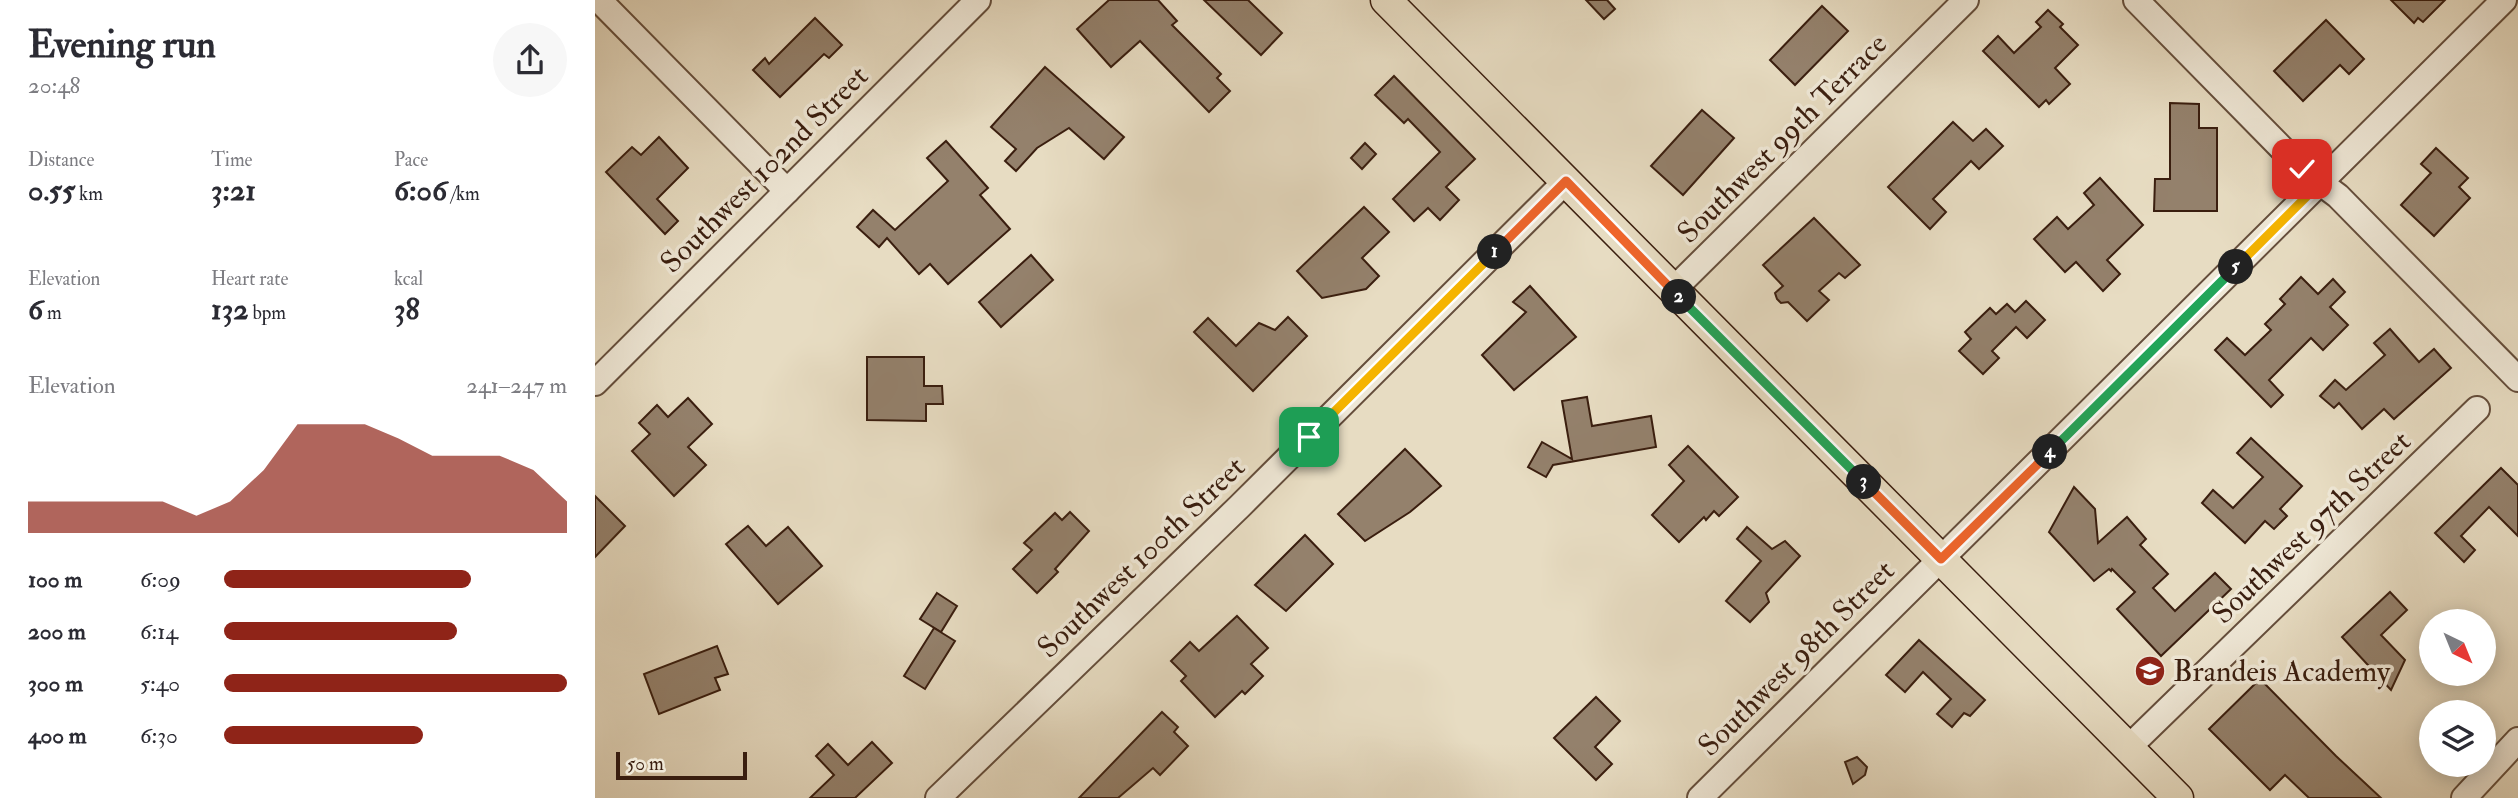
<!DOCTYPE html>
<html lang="en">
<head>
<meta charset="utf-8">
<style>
  :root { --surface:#fff; --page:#f7f7f7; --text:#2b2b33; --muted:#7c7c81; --accent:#8f2418 }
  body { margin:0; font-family:"IM FELL Double Pica",serif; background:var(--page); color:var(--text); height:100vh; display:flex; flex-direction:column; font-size:26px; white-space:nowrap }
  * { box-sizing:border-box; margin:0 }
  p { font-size:23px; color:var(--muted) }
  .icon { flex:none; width:38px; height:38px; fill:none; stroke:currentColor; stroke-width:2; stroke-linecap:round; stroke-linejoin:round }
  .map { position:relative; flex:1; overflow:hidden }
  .side { display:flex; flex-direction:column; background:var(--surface); width:595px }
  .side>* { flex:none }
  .needle { width:46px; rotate:137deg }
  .controls { position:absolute; left:1824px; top:609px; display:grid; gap:14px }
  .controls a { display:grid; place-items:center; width:77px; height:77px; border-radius:50%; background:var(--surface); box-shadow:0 4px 18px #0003; font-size:35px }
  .scale { position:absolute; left:21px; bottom:18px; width:131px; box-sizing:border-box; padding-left:7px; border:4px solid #3a1e0f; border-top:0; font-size:19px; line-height:24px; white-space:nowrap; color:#3a1e0f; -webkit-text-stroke:5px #efe8d7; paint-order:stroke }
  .pin { position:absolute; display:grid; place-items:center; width:60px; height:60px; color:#fff; margin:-30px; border-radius:14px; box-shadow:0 4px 10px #0006 }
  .km { position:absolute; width:35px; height:35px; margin:-18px; border-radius:50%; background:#222; color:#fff; font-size:19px; line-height:35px; text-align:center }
  .round { display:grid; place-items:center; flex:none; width:74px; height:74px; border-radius:37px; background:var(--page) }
  .head { display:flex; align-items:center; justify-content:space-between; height:119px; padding:0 28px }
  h1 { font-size:38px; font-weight:700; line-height:52px }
  .metrics { display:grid; grid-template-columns:repeat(3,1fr); gap:10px; height:119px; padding:7px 28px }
  .metrics div { display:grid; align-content:center }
  .metrics b { font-size:30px; font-weight:700 }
  .metrics small { font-size:19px; font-weight:400 }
  .metrics p { font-size:19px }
  .chart { height:196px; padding:14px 28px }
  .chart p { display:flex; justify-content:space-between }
  .chart svg { width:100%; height:126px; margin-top:7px; fill:var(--accent); opacity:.7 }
  ul { padding:0 28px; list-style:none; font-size:23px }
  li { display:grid; grid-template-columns:112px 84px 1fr; align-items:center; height:52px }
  li i { height:18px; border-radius:9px; background:var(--accent) }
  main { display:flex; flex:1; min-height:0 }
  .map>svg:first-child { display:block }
  .building { fill:#94816c; stroke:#3a1e0f; stroke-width:2 }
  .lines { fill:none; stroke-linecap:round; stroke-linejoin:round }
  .minor-casing { stroke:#654e3c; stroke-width:28 }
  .major-casing { stroke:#3a1e0f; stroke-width:33 }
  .minor { stroke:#efe8d7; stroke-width:24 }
  .major { stroke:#e7dcc2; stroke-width:30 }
  .split-1-casing { stroke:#fff; stroke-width:14 }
  .split-2-casing { stroke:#fff; stroke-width:14 }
  .split-3-casing { stroke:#fff; stroke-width:14 }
  .split-4-casing { stroke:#fff; stroke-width:14 }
  .split-5-casing { stroke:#fff; stroke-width:14 }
  .split-6-casing { stroke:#fff; stroke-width:14 }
  .split-1 { stroke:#f5b400; stroke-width:9 }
  .split-2 { stroke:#f0652b; stroke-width:9 }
  .split-3 { stroke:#22a559; stroke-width:9 }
  .split-4 { stroke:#f0652b; stroke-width:9 }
  .split-5 { stroke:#22a559; stroke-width:9 }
  .split-6 { stroke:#f5b400; stroke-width:9 }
  .labels { text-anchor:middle; stroke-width:7; stroke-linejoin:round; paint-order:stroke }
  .street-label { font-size:30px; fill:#3a1e0f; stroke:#efe8d7 }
  .poi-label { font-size:30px; fill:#3a1e0f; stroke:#efe8d7; text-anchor:start }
</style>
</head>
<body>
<main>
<section class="side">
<div class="head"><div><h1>Evening run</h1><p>20:48</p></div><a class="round"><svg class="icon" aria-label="share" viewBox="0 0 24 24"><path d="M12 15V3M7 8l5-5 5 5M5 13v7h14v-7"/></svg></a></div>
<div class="metrics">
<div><p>Distance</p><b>0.55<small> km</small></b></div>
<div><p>Time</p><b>3:21</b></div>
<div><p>Pace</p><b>6:06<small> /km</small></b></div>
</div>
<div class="metrics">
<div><p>Elevation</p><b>6<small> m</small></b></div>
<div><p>Heart rate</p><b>132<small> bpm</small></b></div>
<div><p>kcal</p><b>38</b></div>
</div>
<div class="chart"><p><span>Elevation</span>241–247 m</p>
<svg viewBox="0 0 160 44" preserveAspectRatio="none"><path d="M0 44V33L10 33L20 33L30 33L40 33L50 38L60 33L70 22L80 6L90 6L100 6L110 11L120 17L130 17L140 17L150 22L160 33V44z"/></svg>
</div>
<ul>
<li><b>100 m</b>6:09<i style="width:72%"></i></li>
<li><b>200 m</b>6:14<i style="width:68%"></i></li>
<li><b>300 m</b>5:40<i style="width:100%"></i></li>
<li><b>400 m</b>6:30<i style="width:58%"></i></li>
</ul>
</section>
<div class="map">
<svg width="1923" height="798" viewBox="0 0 1923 798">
  <rect width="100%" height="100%" fill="#e7dcc2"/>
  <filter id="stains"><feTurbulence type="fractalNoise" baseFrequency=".00286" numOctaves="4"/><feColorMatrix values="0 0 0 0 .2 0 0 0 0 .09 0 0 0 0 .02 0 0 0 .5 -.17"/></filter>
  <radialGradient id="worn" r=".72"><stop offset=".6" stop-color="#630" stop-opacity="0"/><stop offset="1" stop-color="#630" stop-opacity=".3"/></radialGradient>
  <!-- building -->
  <g class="building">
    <polygon points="514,0 563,0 582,21 577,25 626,74 622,78 635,91 614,112 545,41 516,67 482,29"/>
    <polygon points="609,0 653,0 687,33 666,55"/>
    <polygon points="991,0 1012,0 1020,9 1009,19"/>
    <polygon points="1796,0 1850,0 1828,22 1823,18 1819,23"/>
    <polygon points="1227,6 1253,31 1200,85 1175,60"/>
    <polygon points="1453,10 1468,24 1465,27 1483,45 1460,68 1475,84 1454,104 1451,100 1444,107 1388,51 1403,36 1419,53 1446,27 1441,22"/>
    <polygon points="220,18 247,45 234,58 229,54 185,97 158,70 170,58 174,64"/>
    <polygon points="1731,20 1769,59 1754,74 1745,65 1708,101 1679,71"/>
    <polygon points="450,67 529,137 509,159 474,128 442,148 421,171 410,161 421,149 396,127"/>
    <polygon points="799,76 880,159 851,187 864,200 845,220 833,208 819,221 798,199 845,152 813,119 809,123 780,95"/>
    <polygon points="1575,103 1604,104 1604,128 1622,128 1622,211 1559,211 1560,179 1575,179"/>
    <polygon points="1107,110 1139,138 1088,195 1056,166"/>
    <polygon points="1358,122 1378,141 1391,129 1408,146 1384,169 1376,161 1338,199 1351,212 1335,229 1293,187"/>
    <polygon points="64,137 93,168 62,199 83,221 70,234 11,172 37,147 46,155"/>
    <polygon points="351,141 393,188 385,195 415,229 353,284 335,264 324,274 292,238 284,247 262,227 278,210 300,230 353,181 332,158"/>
    <polygon points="770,143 781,154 767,169 756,158"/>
    <polygon points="1841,148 1873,178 1864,187 1875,198 1839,236 1806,205 1836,173 1826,164"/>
    <polygon points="1505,178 1548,225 1512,260 1525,274 1508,291 1481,262 1470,272 1439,239 1462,217 1473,229 1499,205 1489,193"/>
    <polygon points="769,207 794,232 767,258 784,276 771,289 727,298 702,271"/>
    <polygon points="1219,218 1265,265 1250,278 1244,273 1224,291 1234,300 1212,321 1193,302 1186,303 1182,299 1180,293 1188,286 1168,265"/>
    <polygon points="436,255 458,280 406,327 384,302"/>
    <polygon points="1706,277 1723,294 1738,279 1750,292 1735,307 1753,325 1728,350 1716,338 1674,380 1688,395 1676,407 1620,350 1632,338 1650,355 1676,330 1670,324 1690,304 1685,299"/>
    <polygon points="935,286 981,337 919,390 887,355 931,312 918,302"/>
    <polygon points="1431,301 1450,320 1432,338 1421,327 1397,351 1404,358 1388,374 1364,351 1376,339 1370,332 1395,308 1401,314 1412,304 1420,312"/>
    <polygon points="693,317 712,336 658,391 599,332 613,318 641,346 664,323 680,330"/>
    <polygon points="1795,329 1824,362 1839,349 1856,368 1799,419 1789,409 1767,429 1744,403 1739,408 1725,396 1740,380 1751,390 1790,355 1779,343"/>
    <polygon points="272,357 329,357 329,386 347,386 348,404 331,404 331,421 272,420"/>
    <polygon points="992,397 997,426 1056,416 1061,447 958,465 951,477 933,467 947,442 977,459 967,401"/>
    <polygon points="93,398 117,424 93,447 111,465 79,496 37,451 55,434 44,423 62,405 73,417"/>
    <polygon points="1656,438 1707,486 1685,509 1692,516 1679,529 1670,521 1650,543 1607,503 1618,490 1638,508 1668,477 1642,453"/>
    <polygon points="1093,446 1143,497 1124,516 1119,511 1111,520 1109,517 1084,542 1057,515 1089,481 1074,465"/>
    <polygon points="810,449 846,486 815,512 770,541 743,514"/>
    <polygon points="1906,468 1923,485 1923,536 1894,507 1866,536 1880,550 1869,562 1840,533"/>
    <polygon points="1479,487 1500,509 1503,543 1532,517 1551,539 1545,545 1573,574 1558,588 1580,611 1620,573 1636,589 1566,656 1522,609 1540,592 1517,569 1516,571 1514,569 1499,581 1454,532"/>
    <polygon points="0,496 30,526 0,557"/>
    <polygon points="475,512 494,531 460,569 463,572 442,593 418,569 437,550 429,543 460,513 467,520"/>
    <polygon points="153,526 171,546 193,527 227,566 183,604 131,544"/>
    <polygon points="1152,527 1177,549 1190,541 1205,556 1171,593 1174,602 1155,622 1131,601 1166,561 1142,539"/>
    <polygon points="710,535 738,564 691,611 660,585"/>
    <polygon points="1795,592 1812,610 1786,635 1810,660 1796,690 1747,637"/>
    <polygon points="342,593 362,606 346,632 325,619"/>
    <polygon points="642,616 673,648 656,664 668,676 650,694 647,691 620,717 586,681 591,676 576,661 595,642 604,651"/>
    <polygon points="339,628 360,641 330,689 309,676"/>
    <polygon points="1324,640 1390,700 1375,716 1369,713 1357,727 1342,714 1356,699 1328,672 1310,692 1291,675"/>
    <polygon points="122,646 133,674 120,678 125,690 64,714 49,674"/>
    <polygon points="1665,679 1741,756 1786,798 1714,798 1690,775 1675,790 1614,729"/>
    <polygon points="1001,697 1025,721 1000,747 1017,764 1001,780 959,738"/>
    <polygon points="567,712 583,727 579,732 593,746 565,775 558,768 523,798 484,798"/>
    <polygon points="277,742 297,763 260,798 215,798 239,775 221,756 233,744 253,765"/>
    <polygon points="1262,757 1272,767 1270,775 1258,784 1250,762"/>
  </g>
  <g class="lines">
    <!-- minor casing -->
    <g class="minor-casing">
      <g id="minor">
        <polyline points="4,0 192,191"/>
        <polyline points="1541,0 1707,169 1743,196 1923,379"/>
        <polyline points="1078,290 1371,0"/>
        <polyline points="0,383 383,0"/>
        <polyline points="1533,748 1882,409"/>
        <polyline points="343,798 645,506 971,181"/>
        <polyline points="1105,798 1909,0"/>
        <polyline points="1869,798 1923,740"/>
      </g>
    </g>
    <!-- major casing -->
    <g class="major-casing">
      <polyline id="major" points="791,0 1583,798"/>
    </g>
    <!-- minor -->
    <use href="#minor" class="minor"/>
    <!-- major -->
    <use href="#major" class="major"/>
  </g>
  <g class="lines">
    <!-- split-1 casing -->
    <g class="split-1-casing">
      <polyline id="split-1" points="714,437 900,252"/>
    </g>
    <!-- split-2 casing -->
    <g class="split-2-casing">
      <polyline id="split-2" points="900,252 971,181 1084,297"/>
    </g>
    <!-- split-3 casing -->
    <g class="split-3-casing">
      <polyline id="split-3" points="1084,297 1269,482"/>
    </g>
    <!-- split-4 casing -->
    <g class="split-4-casing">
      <polyline id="split-4" points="1269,482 1346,559 1455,452"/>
    </g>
    <!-- split-5 casing -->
    <g class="split-5-casing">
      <polyline id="split-5" points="1455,452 1641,267"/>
    </g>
    <!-- split-6 casing -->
    <g class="split-6-casing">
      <polyline id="split-6" points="1641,267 1726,182 1707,169"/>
    </g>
    <!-- split-1 -->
    <use href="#split-1" class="split-1"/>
    <!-- split-2 -->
    <use href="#split-2" class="split-2"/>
    <!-- split-3 -->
    <use href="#split-3" class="split-3"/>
    <!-- split-4 -->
    <use href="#split-4" class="split-4"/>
    <!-- split-5 -->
    <use href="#split-5" class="split-5"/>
    <!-- split-6 -->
    <use href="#split-6" class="split-6"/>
  </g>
  <!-- icons -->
  <defs>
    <g id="school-disc" transform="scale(1.575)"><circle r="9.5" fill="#8f2418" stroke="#efe8d7"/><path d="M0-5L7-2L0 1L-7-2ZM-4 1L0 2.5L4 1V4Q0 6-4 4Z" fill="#fff"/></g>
  </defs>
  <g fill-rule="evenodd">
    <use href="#school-disc" x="1555" y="671"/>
  </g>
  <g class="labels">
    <!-- street labels -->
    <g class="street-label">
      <text transform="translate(1187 138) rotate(-45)" y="10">Southwest 99th Terrace</text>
      <text transform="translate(169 169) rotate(-45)" y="10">Southwest 102nd Street</text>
      <text transform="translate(1716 527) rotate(-44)" y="10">Southwest 97th Street</text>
      <text transform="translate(546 557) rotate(-44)" y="10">Southwest 100th Street</text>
      <text transform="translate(1201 658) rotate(-45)" y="10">Southwest 98th Street</text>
    </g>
    <!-- poi labels -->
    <g class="poi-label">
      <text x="1578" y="681">Brandeis Academy</text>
    </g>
  </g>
  <rect width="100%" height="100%" filter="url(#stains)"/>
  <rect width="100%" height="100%" fill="url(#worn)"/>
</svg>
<div class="controls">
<a><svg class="needle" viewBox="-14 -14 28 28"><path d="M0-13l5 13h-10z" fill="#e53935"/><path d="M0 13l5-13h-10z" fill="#7c7c81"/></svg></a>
<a><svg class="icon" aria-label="layers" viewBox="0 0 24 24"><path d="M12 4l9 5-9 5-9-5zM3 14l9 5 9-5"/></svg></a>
</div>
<div class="scale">50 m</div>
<div class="pin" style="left:714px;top:437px;background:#1e9e55"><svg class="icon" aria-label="arrive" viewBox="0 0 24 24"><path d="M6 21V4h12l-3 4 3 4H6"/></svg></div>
<div class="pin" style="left:1707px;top:169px;background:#d93025"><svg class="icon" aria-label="check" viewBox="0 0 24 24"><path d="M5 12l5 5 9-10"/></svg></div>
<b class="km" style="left:900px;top:252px">1</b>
<b class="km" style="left:1084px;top:297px">2</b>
<b class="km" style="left:1269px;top:482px">3</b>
<b class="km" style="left:1455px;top:452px">4</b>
<b class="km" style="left:1641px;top:267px">5</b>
</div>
</main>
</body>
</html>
